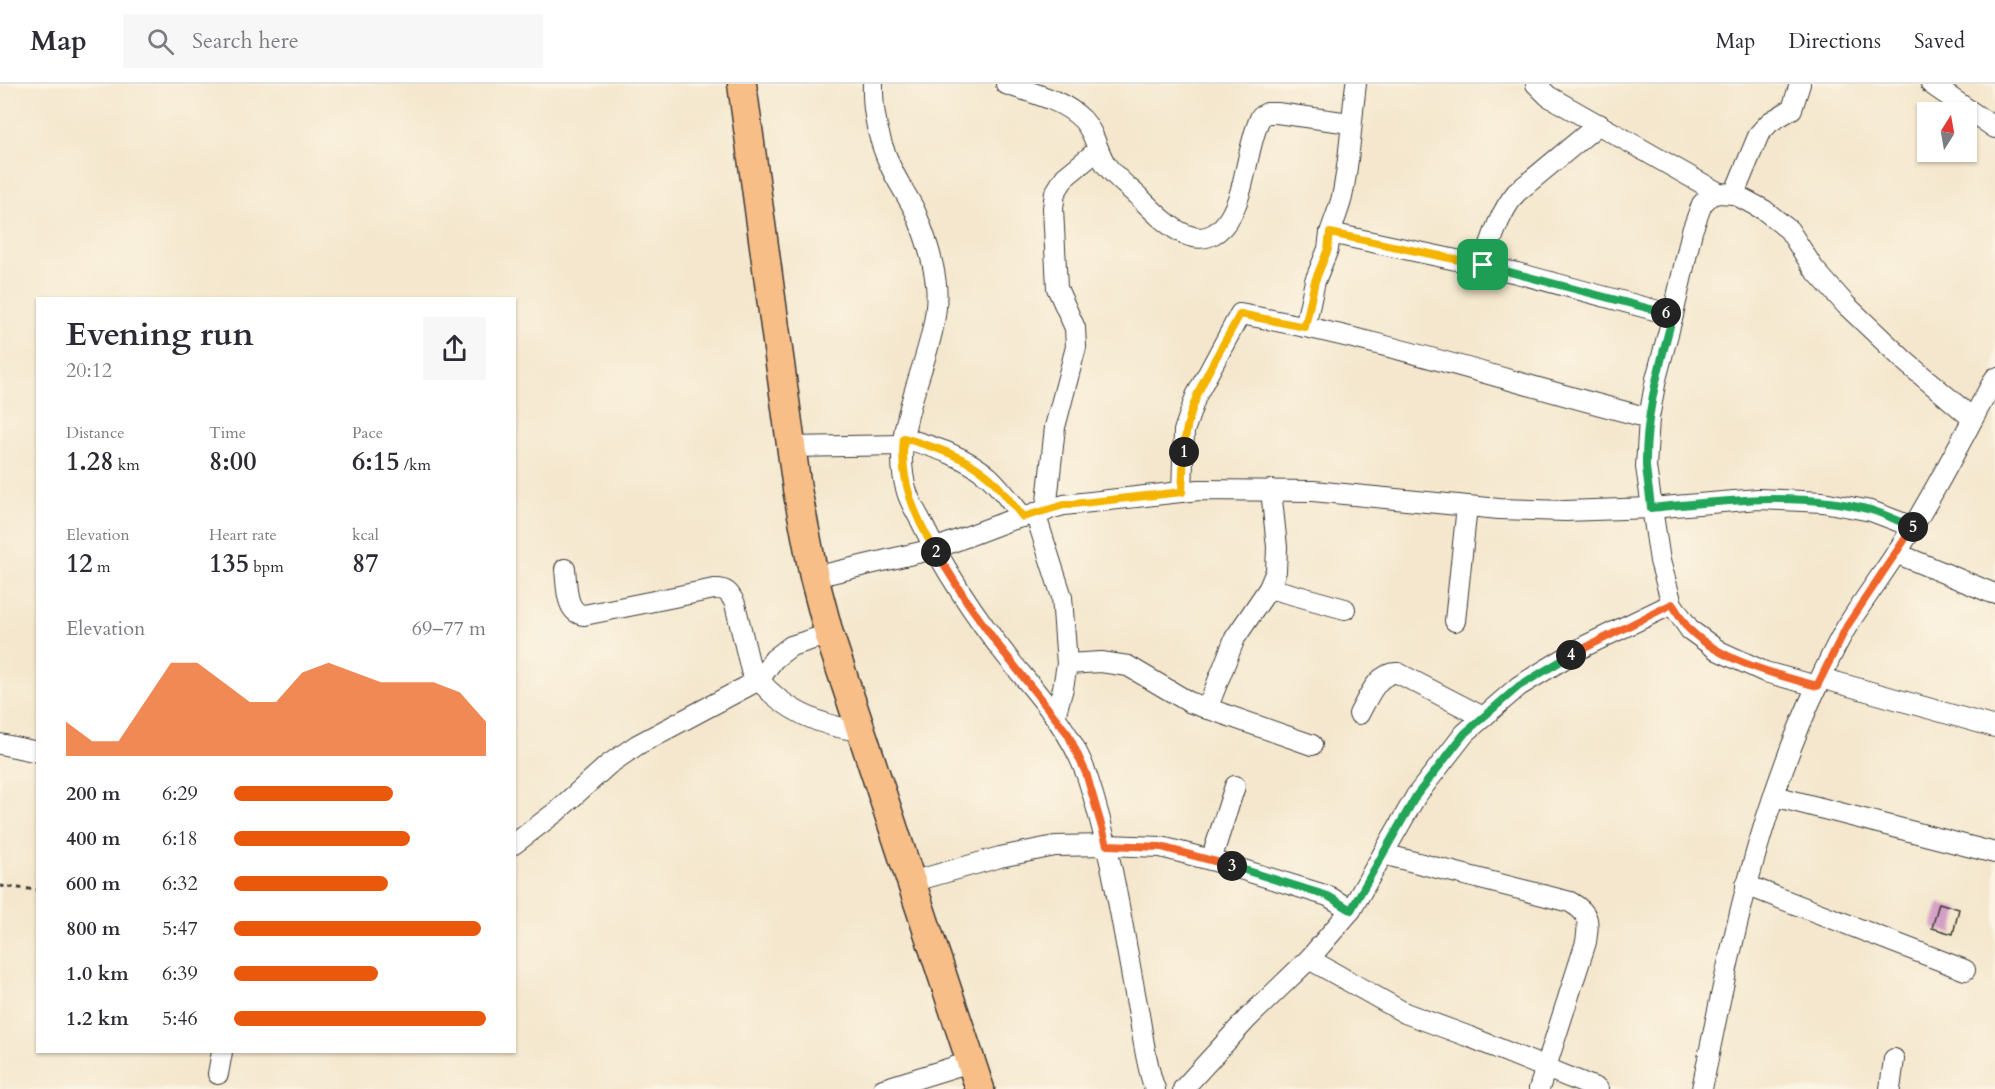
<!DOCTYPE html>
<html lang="en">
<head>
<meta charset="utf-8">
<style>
  :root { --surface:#fff; --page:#f7f7f7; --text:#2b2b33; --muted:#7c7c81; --line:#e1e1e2; --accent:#ea580c }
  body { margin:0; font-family:Cardo,serif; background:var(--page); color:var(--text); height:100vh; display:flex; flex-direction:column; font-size:22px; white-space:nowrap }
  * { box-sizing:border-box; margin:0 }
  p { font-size:20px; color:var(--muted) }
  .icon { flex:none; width:33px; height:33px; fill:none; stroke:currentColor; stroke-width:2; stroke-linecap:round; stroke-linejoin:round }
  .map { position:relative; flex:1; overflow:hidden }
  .drawer { position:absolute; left:36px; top:213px; width:480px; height:756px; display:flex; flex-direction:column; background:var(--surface); border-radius:0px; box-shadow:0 2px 4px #0004 }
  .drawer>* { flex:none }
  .needle { width:39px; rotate:11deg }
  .fabs { position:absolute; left:1917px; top:18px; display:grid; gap:12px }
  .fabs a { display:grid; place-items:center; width:60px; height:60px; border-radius:0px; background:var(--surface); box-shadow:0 2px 4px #0004; font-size:30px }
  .pin { position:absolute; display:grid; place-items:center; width:51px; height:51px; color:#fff; margin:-26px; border-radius:12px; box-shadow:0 3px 9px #0006 }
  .km { position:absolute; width:30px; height:30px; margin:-15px; border-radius:50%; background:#222; color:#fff; font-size:16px; line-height:30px; text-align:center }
  .round { display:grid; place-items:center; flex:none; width:63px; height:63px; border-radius:0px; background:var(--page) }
  .overview { display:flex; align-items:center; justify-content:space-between; height:102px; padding:0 30px }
  h1 { font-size:33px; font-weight:700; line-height:45px }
  .figures { display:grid; grid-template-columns:repeat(3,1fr); gap:9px; height:102px; padding:6px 30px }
  .figures div { display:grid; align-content:center }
  .figures b { font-size:26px; font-weight:700 }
  .figures small { font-size:16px; font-weight:400 }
  .figures p { font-size:16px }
  .chart { height:168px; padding:12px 30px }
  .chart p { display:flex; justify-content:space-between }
  .chart svg { width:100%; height:108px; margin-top:6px; fill:var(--accent); opacity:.7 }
  ul { padding:0 30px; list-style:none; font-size:20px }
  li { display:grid; grid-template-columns:96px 72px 1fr; align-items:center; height:45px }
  li i { height:15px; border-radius:8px; background:var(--accent) }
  header { display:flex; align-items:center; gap:36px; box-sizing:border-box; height:84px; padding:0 30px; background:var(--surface); border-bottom:2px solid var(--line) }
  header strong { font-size:28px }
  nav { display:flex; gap:33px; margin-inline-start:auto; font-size:21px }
  .search { width:420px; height:54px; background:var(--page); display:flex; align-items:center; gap:15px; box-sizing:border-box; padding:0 21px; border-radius:0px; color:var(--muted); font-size:22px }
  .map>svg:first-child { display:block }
  .building { fill:#d49fc6 }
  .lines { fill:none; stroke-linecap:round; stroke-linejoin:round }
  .minor-casing { stroke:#3c3a37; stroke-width:22 }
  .highway-casing { stroke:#3c3a37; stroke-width:31 }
  .path { stroke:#3c3a37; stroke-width:3; stroke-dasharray:4.5 4.5; stroke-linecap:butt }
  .minor { stroke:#fff; stroke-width:20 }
  .highway { stroke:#f7be87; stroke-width:28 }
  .split-1-casing { stroke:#fff; stroke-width:12 }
  .split-2-casing { stroke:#fff; stroke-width:12 }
  .split-3-casing { stroke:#fff; stroke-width:12 }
  .split-4-casing { stroke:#fff; stroke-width:12 }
  .split-5-casing { stroke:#fff; stroke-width:12 }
  .split-6-casing { stroke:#fff; stroke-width:12 }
  .split-7-casing { stroke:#fff; stroke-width:12 }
  .split-1 { stroke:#f5b400; stroke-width:8 }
  .split-2 { stroke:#f5b400; stroke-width:8 }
  .split-3 { stroke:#f0652b; stroke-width:8 }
  .split-4 { stroke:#22a559; stroke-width:8 }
  .split-5 { stroke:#f0652b; stroke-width:8 }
  .split-6 { stroke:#22a559; stroke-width:8 }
  .split-7 { stroke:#22a559; stroke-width:8 }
</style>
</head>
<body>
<header>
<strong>Map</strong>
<div class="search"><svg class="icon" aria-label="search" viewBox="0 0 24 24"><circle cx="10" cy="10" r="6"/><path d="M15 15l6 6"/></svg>Search here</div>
<nav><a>Map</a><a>Directions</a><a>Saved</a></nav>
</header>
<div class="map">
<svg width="1995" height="1005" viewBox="0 0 1995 1005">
  <rect width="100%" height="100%" fill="#fcf5e5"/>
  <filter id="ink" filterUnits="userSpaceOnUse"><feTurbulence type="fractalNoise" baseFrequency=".0167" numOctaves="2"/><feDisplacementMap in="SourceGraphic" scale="12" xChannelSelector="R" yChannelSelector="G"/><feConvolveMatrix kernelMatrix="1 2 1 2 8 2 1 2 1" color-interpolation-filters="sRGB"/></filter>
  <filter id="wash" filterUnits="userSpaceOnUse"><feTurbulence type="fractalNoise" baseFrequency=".008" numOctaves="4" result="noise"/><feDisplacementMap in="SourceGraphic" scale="24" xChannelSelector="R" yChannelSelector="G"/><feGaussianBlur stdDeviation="1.35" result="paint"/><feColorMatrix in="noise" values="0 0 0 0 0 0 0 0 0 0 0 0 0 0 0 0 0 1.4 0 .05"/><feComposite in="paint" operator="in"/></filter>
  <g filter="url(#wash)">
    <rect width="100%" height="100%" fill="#f4e7cd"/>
    <g id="blocks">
      <!-- building -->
      <polygon class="building" points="1939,819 1959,825 1953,850 1932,844"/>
    </g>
  </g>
  <g filter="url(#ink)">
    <use href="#blocks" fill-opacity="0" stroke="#3c3a37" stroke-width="1.5"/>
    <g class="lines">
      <!-- minor casing -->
      <g class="minor-casing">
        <g id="minor">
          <path d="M873 0C872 27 878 54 889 79 896 96 907 111 915 127 925 151 933 174 936 200 943 267 885 338 907 408 910 418 916 428 921 437 945 488 977 535 1012 579 1041 614 1072 648 1087 692 1111 764 1122 840 1136 915 1142 942 1145 980 1155 1005"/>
          <path d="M1006 0C1032 9 1064 16 1083 36 1095 49 1097 67 1106 81 1115 93 1128 103 1139 113 1162 135 1199 178 1228 136 1247 107 1246 63 1261 32L1267 29H1277L1350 39"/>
          <polyline points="1536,0 1548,12 1719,109"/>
          <polyline points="1931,0 1995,44"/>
          <polyline points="1734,110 1759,50 1770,38 1792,25 1800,0"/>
          <path d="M1330 149C1334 137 1339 125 1342 113 1350 76 1351 38 1356 0"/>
          <path d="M1483 181C1492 155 1499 130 1516 109L1599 40"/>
          <polyline points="1305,243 1315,197 1328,165 1330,149 1517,189 1673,231"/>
          <polyline points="1649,334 1656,295 1673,231 1692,147 1702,120 1711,111 1719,109 1734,110 1764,126 1789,146 1814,185 1846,221 1907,279 1972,334"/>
          <path d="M904 354C934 363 965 372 989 393 1002 405 1012 420 1023 433"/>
          <polyline points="791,363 903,361"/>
          <path d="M1182 408 1184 347 1196 312 1240 230C1378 254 1513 299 1649 334L1646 383 1660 477 1672 520 1690 546 1719 567 1765 588 1817 602"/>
          <polyline points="1046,427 1055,343 1076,263 1075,244 1057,204 1053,124 1055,109 1065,93 1098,66"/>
          <polyline points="1035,429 1062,513 1067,580 1063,604 1055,632"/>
          <polyline points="1896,469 1992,509"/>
          <path d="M565 485C567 500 565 529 584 531L714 505C726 504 730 509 735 520L754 599"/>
          <polyline points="814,493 934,465 1008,437 1064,421 1199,406 1313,407 1499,425 1565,427 1651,424 1758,415 1823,418 1871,427 1913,443"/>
          <polyline points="1269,504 1345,525"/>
          <polyline points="1455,537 1467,422"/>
          <polyline points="1067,580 1101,578 1128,582 1189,618 1312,661"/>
          <polyline points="1821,594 1995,643"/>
          <path d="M759 596C785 627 821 642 860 647"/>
          <polyline points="1207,625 1235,554 1269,504 1276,487 1277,463 1271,406"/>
          <path d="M1359 630C1368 614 1378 587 1398 589L1483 633"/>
          <polyline points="0,660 38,668"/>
          <polyline points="1774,712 1995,769"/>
          <polyline points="514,760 556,728 608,681 637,661 759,596 774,575 791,562 829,550"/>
          <path d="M1383 770 1570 818C1590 829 1589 837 1586 858L1539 1005"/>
          <polyline points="1211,776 1235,702"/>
          <polyline points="911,798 1000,773 1055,762 1107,761 1161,763 1211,776 1328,812 1351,826"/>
          <polyline points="1746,801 1965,886"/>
          <polyline points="1309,875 1405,929 1470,953 1598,1005"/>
          <polyline points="218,990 222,968"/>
          <polyline points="883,1005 970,978"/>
          <polyline points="1183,1005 1247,935 1309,875 1351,826 1416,712 1465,649 1519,602 1585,562 1672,520"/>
          <path d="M1702 1005C1729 867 1758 728 1818 600 1827 580 1837 558 1849 539 1870 506 1894 475 1914 441 1943 393 1968 343 1995 294"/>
          <polyline points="1890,1005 1894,975"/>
        </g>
      </g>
      <!-- highway casing -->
      <g class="highway-casing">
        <polyline id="highway" points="742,0 797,405 814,493 829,550 980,1005"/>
      </g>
      <!-- path -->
      <polyline class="path" points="0,802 38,806"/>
      <!-- minor -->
      <use href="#minor" class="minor"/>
      <!-- highway -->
      <use href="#highway" class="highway"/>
    </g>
  </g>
  <g class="lines" filter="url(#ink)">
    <!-- split-1 casing -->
    <g class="split-1-casing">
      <path id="split-1" d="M1184 368C1185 318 1217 274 1240 230L1305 243 1315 197 1328 165 1330 149 1483 181"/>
    </g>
    <!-- split-2 casing -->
    <g class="split-2-casing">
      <path id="split-2" d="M936 468C915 433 899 396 904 354 934 363 965 372 989 393 1002 405 1012 420 1023 433L1064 421 1182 408 1184 368"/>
    </g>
    <!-- split-3 casing -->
    <g class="split-3-casing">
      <polyline id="split-3" points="936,468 968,519 998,561 1068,650 1086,689 1107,761 1161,763 1232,782"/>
    </g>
    <!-- split-4 casing -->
    <g class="split-4-casing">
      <polyline id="split-4" points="1232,782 1328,812 1351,826 1416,712 1465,649 1519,602 1571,571"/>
    </g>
    <!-- split-5 casing -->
    <g class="split-5-casing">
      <path id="split-5" d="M1571 571 1672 520C1678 528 1683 539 1690 546 1721 577 1777 591 1817 602L1847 542 1913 443"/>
    </g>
    <!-- split-6 casing -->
    <g class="split-6-casing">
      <path id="split-6" d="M1666 229 1673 231C1660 280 1645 330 1646 382 1647 396 1650 410 1651 424 1724 417 1799 407 1871 426 1885 430 1900 438 1913 443"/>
    </g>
    <!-- split-7 casing -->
    <g class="split-7-casing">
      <polyline id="split-7" points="1483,181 1666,229"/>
    </g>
    <!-- split-1 -->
    <use href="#split-1" class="split-1"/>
    <!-- split-2 -->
    <use href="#split-2" class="split-2"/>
    <!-- split-3 -->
    <use href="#split-3" class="split-3"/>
    <!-- split-4 -->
    <use href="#split-4" class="split-4"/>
    <!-- split-5 -->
    <use href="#split-5" class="split-5"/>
    <!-- split-6 -->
    <use href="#split-6" class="split-6"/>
    <!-- split-7 -->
    <use href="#split-7" class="split-7"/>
  </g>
</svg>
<div class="fabs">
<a><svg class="needle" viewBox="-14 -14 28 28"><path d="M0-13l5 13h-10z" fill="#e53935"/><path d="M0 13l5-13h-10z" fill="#7c7c81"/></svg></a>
</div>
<div class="pin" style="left:1483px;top:181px;background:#1e9e55"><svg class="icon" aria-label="arrive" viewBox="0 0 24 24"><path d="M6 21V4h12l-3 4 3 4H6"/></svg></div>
<b class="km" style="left:1184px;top:368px">1</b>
<b class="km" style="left:936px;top:468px">2</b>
<b class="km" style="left:1232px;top:782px">3</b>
<b class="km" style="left:1571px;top:571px">4</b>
<b class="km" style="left:1913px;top:443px">5</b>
<b class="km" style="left:1666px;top:229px">6</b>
<section class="drawer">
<div class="overview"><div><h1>Evening run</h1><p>20:12</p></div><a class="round"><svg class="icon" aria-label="share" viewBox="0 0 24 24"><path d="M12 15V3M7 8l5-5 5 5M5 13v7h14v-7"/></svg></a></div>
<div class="figures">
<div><p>Distance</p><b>1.28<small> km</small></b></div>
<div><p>Time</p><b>8:00</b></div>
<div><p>Pace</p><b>6:15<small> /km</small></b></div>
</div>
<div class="figures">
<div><p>Elevation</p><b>12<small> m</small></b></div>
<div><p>Heart rate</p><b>135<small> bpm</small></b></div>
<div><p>kcal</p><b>87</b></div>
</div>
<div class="chart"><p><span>Elevation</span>69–77 m</p>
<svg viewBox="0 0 160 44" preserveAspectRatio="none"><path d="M0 44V30L10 38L20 38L30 22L40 6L50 6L60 14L70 22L80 22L90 10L100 6L110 10L120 14L130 14L140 14L150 18L160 30V44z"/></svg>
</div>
<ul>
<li><b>200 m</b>6:29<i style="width:63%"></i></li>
<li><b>400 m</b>6:18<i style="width:70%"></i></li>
<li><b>600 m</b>6:32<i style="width:61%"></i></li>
<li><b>800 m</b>5:47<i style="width:98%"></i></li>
<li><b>1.0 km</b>6:39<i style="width:57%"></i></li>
<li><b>1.2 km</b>5:46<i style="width:100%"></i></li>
</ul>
</section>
</div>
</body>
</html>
